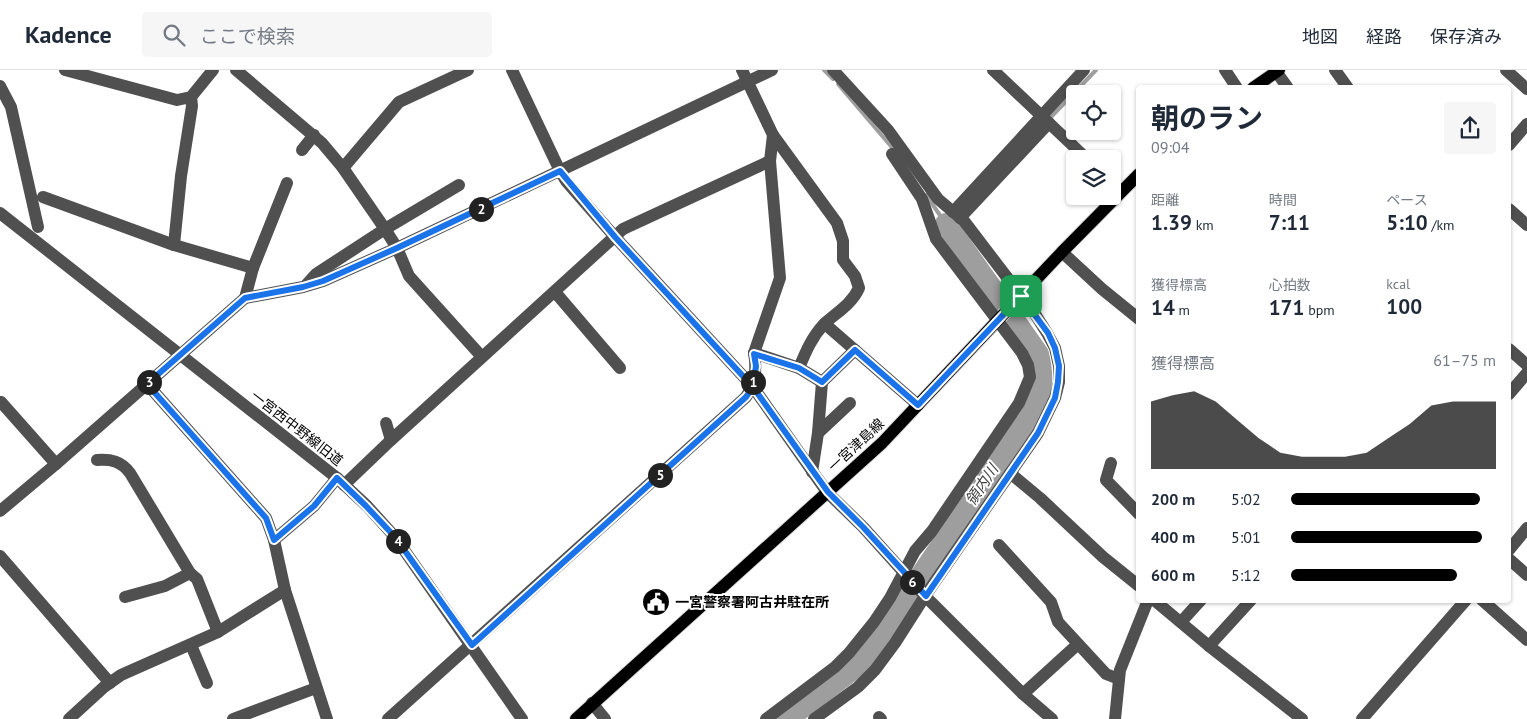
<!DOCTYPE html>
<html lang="ja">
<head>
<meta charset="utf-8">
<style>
  :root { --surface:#fff; --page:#f6f6f7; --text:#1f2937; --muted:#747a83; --line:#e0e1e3; --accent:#000 }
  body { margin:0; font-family:"PT Sans","Noto Sans JP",sans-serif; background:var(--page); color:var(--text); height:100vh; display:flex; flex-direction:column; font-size:19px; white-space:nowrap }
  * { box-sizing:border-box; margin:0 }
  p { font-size:16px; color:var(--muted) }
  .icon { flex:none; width:28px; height:28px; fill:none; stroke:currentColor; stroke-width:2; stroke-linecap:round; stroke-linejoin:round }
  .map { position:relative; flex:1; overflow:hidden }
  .panel { position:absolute; left:1136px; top:15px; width:375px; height:518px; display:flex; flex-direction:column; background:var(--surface); border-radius:5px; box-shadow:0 1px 4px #0004 }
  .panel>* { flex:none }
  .fabs { position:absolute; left:1066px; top:15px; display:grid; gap:10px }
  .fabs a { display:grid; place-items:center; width:55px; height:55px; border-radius:5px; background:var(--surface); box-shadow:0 1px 4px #0004; font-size:25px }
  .pin { position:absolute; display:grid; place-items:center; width:42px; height:42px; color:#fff; margin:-21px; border-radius:10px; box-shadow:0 2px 8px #0006 }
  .km { position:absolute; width:25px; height:25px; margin:-12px; border-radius:50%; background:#222; color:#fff; font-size:14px; line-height:25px; text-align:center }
  .round { display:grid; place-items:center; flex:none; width:52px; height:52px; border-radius:5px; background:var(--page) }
  .summary { display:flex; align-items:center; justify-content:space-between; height:85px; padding:0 15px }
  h1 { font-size:28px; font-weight:700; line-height:38px }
  .stats { display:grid; grid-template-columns:repeat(3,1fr); gap:8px; height:85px; padding:5px 15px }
  .stats div { display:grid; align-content:center }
  .stats b { font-size:21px; font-weight:700 }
  .stats small { font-size:14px; font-weight:400 }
  .stats p { font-size:14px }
  .chart { height:140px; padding:10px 15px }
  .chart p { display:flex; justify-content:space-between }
  .chart svg { width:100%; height:90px; margin-top:5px; fill:var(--accent); opacity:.7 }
  ul { padding:0 15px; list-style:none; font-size:16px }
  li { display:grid; grid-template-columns:80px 60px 1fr; align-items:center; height:38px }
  li i { height:12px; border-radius:6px; background:var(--accent) }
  header { display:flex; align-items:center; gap:30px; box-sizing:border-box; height:70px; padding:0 25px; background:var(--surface); border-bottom:1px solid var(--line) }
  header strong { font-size:24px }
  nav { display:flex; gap:28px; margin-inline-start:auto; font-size:18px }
  .search { width:350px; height:45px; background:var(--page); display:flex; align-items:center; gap:12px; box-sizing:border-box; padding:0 18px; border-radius:5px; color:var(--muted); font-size:19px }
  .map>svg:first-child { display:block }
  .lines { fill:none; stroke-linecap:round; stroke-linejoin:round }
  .stream { stroke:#9e9e9e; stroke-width:4 }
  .river { stroke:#9e9e9e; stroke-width:22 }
  .major-casing { stroke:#dbdbdb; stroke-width:14 }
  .minor { stroke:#505050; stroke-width:12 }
  .major { stroke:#000; stroke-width:12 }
  .route-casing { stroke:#fff; stroke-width:10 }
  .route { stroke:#1a73e8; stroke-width:6 }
  .labels { text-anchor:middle; stroke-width:4; stroke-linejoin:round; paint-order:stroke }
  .street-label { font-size:14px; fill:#000; stroke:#fff }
  .poi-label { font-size:14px; font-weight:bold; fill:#000; stroke:#fff; text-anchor:start }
  .water-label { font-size:15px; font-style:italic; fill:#3f3f3f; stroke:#fff }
</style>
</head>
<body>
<header>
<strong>Kadence</strong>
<div class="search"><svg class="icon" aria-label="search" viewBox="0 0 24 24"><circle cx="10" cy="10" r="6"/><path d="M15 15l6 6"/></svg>ここで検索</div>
<nav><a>地図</a><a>経路</a><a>保存済み</a></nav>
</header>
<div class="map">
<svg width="1527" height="649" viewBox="0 0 1527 649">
  <rect width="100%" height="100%" fill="#fff"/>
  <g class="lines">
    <!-- stream -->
    <g class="stream">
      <polyline points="824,0 833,9"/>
      <polyline points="838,14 895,81"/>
      <polyline points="1051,47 1096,0"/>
      <polyline points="926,125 946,154 954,147"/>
    </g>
    <!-- river -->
    <path class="river" d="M787 649 862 592 1031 345C1042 320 1044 310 1038 284L946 154"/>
    <!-- major casing -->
    <g class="major-casing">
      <g id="major">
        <polyline points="1253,18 1279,0"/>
        <polyline points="576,649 882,373 1062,182 1139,104"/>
      </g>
    </g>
    <!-- minor -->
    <g class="minor">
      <polyline points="65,0 177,30 191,27 213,0"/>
      <polyline points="236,0 322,73 343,98 385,159 397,178 409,206 482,287"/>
      <polyline points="512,0 560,101 566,111 615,167 753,317 827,422 863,457 925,526 1023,624 1052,649"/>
      <polyline points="993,0 1087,89"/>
      <polyline points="1225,0 1237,18"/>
      <polyline points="1275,0 1288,18"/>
      <polyline points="1335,0 1348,18"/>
      <polyline points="1506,0 1527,19"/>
      <polyline points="0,16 11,37 38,157"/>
      <path d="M773 65 837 153 843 171V190L855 206 859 218C852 234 836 243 824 254 812 267 806 281 799 298"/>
      <polyline points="1509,75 1527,54"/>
      <polyline points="302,80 314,65"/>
      <polyline points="343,98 399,32 468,0"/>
      <polyline points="1112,113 1121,121"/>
      <polyline points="43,127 174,175 253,198"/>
      <polyline points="1509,139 1527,155"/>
      <polyline points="953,142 1084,0"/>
      <polyline points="0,143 337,408 367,436 395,467 522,649"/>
      <polyline points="960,148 1049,53"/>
      <polyline points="174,175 181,106 192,36 191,27"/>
      <polyline points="1062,182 1102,219 1139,249"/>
      <polyline points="307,214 316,204 385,159 459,115"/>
      <polyline points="555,222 620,298"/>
      <polyline points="245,228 253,198 287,113"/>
      <polyline points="825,254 918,335"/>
      <polyline points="1509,279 1527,295"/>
      <polyline points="754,283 799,298 822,312"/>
      <polyline points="147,314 266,448 274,470 285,520 327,649"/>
      <polyline points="1509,324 1527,303"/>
      <polyline points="1,332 56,394"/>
      <polyline points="386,353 391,370"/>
      <polyline points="818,363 850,333"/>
      <path d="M97 390C111 389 121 391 130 403L190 503"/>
      <polyline points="1111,393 1106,410 1139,444"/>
      <polyline points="812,402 818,363 822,312 855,280"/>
      <polyline points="1010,403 1040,428 1103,487 1139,516"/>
      <polyline points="344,415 391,370 623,159 770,91 773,65 742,0"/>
      <polyline points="0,441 56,394 245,228 303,217 323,211 397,178 772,0"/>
      <polyline points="274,470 314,436 337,408"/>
      <polyline points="999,475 1051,532 1058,552 1106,604 1119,609"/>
      <polyline points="1509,480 1527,458"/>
      <polyline points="0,486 110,613"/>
      <polyline points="1509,489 1527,505"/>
      <polyline points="125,527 165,516 190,503 197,509 218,562"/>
      <polyline points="1154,530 1209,576 1302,649"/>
      <polyline points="1482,530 1527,570"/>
      <polyline points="1181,552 1201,530"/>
      <polyline points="191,575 207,613"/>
      <polyline points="1209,576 1251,530"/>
      <polyline points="1023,624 1078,574"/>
      <polyline points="592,633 605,649"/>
      <polyline points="879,647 881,649"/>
      <polyline points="69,649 104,617 121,605 218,562 285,520"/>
      <polyline points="233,649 316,618"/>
      <path d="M388 649 746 327C755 313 757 300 754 283L780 208 770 91"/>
      <polyline points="766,649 835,597 849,583 874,552 890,528 915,481 932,461 1019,333 1030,307 1028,295 1022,283 936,169 922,129 892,84"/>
      <polyline points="814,649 858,617 875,600 895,573 925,526 1038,363 1055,328 1059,312 1059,296 1055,278 1047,263 1035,244 964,151 938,129 888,60 833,0"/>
      <polyline points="1115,649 1120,600 1148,530"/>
      <polyline points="1362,649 1466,530"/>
    </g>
    <!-- major -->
    <use href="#major" class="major"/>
  </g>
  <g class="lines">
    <!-- route casing -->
    <g class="route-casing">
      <polyline id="route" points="1021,226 918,335 855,280 822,312 799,298 754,284 756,296 753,317 615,167 560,101 397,178 323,211 303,217 245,228 147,314 266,448 274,470 314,436 337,408 366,436 395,467 472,575 746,327 753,317 828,422 863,457 926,526 1038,363 1055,328 1058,312 1059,296 1055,278 1048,263 1021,226"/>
    </g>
    <!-- route -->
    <use href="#route" class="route"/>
  </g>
  <!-- icons -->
  <defs>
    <g id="civic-disc" transform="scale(1.4375)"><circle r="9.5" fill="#000" stroke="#fff"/><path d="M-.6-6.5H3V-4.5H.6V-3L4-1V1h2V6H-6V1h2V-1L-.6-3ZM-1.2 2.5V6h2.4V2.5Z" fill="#fff"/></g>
  </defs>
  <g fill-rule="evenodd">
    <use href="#civic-disc" x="656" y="532"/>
  </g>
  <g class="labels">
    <!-- street labels -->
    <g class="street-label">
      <text transform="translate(297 358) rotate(38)" y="5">一宮西中野線旧道</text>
      <text transform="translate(856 375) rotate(-43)" y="5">一宮津島線</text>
    </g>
    <!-- poi labels -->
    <g class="poi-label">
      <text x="675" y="537">一宮警察署阿古井駐在所</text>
    </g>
    <!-- water labels -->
    <g class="water-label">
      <text transform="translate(982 415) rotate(-56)" y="5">領内川</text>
    </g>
  </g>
</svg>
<div class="fabs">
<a><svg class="icon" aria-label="locate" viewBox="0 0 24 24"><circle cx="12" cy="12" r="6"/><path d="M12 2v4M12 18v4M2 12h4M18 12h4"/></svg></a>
<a><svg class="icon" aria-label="layers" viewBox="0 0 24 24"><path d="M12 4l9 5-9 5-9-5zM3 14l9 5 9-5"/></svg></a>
</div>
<div class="pin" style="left:1021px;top:226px;background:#1e9e55"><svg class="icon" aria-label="arrive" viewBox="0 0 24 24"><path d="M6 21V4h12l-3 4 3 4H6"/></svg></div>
<b class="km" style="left:753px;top:312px">1</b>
<b class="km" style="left:481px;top:139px">2</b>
<b class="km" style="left:149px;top:312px">3</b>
<b class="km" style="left:398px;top:471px">4</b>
<b class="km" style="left:660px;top:405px">5</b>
<b class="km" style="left:912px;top:512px">6</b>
<section class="panel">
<div class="summary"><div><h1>朝のラン</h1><p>09:04</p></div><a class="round"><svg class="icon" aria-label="share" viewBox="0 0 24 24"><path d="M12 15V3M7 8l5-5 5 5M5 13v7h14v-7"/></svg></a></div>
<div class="stats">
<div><p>距離</p><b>1.39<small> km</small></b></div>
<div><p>時間</p><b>7:11</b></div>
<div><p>ペース</p><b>5:10<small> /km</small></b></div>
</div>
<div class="stats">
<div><p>獲得標高</p><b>14<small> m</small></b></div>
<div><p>心拍数</p><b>171<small> bpm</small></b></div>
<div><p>kcal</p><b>100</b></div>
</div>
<div class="chart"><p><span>獲得標高</span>61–75 m</p>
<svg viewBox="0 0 160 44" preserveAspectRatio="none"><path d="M0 44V11L10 8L20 6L30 11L40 20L50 29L60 36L70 38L80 38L90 38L100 36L110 29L120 22L130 13L140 11L150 11L160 11V44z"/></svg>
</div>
<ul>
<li><b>200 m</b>5:02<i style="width:92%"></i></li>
<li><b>400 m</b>5:01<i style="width:93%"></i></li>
<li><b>600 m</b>5:12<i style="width:81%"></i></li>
</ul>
</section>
</div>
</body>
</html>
